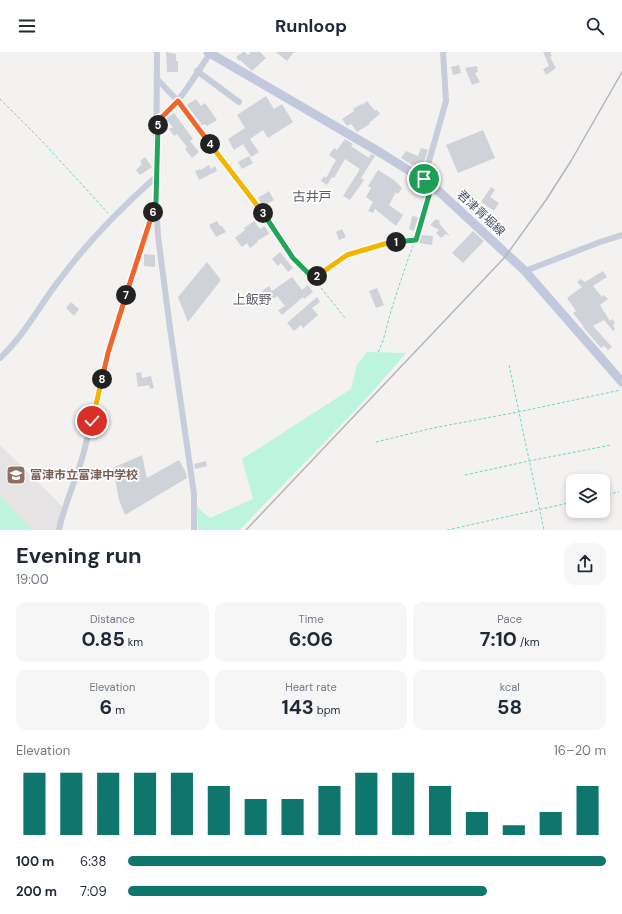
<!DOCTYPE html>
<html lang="en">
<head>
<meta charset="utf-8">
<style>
  :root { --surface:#fff; --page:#f6f6f7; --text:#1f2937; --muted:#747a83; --accent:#0f766e }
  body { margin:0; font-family:"DM Sans","Noto Sans JP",sans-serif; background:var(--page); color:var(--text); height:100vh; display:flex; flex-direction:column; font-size:15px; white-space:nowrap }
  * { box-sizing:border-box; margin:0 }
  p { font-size:13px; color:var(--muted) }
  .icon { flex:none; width:22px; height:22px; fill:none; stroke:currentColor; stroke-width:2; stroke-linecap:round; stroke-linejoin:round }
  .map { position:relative; height:478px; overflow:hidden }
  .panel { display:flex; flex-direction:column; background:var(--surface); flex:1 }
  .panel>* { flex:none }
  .controls { position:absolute; left:566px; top:422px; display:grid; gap:8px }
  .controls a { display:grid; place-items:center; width:44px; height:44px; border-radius:8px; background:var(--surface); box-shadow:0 2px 6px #0003; font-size:20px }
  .pin { position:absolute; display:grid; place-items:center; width:34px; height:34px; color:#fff; margin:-17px; border:2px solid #fff; border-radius:50%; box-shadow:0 1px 4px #0007 }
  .km { position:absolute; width:20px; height:20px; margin:-10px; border-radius:50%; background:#222; color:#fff; font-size:11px; line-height:20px; text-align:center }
  .round { display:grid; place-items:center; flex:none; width:42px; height:42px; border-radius:12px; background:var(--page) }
  .summary { display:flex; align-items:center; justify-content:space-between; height:68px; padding:0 16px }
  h1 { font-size:22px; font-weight:700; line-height:30px }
  .figures { display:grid; grid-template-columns:repeat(3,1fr); gap:6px; height:68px; padding:4px 16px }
  .figures div { display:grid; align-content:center; border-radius:10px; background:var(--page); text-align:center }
  .figures b { font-size:20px; font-weight:700 }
  .figures small { font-size:11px; font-weight:400 }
  .figures p { font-size:11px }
  .chart { height:112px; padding:8px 16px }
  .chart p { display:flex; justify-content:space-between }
  .chart svg { width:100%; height:72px; margin-top:4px; stroke:var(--accent); stroke-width:6 }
  ul { padding:0 16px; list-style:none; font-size:13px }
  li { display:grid; grid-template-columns:64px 48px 1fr; align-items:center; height:30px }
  li i { height:10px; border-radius:5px; background:var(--accent) }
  header { display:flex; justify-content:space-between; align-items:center; height:52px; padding:0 16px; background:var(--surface); font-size:18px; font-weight:700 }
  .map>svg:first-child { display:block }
  .education { fill:#e5e3e3 }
  .green { fill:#bdf4de }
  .building { fill:#d0d2d9 }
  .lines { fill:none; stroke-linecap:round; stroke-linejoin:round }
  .path { stroke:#71d6bb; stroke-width:1; stroke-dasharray:3 2; stroke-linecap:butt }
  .minor { stroke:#c7cdda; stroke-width:6 }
  .secondary { stroke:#c2c9dc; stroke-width:9 }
  .rail { stroke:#b3b4bc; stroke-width:1.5 }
  .split-1-casing { stroke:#fff; stroke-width:8 }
  .split-2-casing { stroke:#fff; stroke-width:8 }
  .split-3-casing { stroke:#fff; stroke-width:8 }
  .split-4-casing { stroke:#fff; stroke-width:8 }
  .split-5-casing { stroke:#fff; stroke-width:8 }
  .split-6-casing { stroke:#fff; stroke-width:8 }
  .split-7-casing { stroke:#fff; stroke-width:8 }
  .split-8-casing { stroke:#fff; stroke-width:8 }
  .split-9-casing { stroke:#fff; stroke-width:8 }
  .split-1 { stroke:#22a559; stroke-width:5 }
  .split-2 { stroke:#f5b400; stroke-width:5 }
  .split-3 { stroke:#22a559; stroke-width:5 }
  .split-4 { stroke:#f5b400; stroke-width:5 }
  .split-5 { stroke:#f0652b; stroke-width:5 }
  .split-6 { stroke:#22a559; stroke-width:5 }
  .split-7 { stroke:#f0652b; stroke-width:5 }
  .split-8 { stroke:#f0652b; stroke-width:5 }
  .split-9 { stroke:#f5b400; stroke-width:5 }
  .labels { text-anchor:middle; stroke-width:3.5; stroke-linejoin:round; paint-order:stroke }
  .street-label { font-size:12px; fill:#474f61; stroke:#fff }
  .education-label { font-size:12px; font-weight:bold; fill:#785e54; stroke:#fff; text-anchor:start }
  .neighbourhood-label { font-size:13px; fill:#5d5f67; stroke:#fff }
</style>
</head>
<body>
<header><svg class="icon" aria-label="menu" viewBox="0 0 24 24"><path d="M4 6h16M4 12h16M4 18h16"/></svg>Runloop<svg class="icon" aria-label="search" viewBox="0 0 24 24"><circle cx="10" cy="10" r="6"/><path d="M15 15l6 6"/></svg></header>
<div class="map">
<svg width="622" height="478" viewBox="0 0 622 478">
  <rect width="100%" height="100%" fill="#f4f2f1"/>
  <!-- education -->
  <polygon class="education" points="0,393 62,454 57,478 0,478"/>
  <!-- green -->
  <g class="green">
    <path d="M367 300 406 301C354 363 295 419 240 478H198L197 455 210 466 253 447 242 407 351 337 357 313Z"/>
    <polygon points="0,444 32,478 0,478"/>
  </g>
  <!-- building -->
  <g class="building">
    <polygon points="166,0 176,2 176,9 178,9 178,20 167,20"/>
    <polygon points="243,0 245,0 248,3 251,0 260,0 266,6 252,19 240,8 239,9 236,5"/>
    <polygon points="276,0 294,0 287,9"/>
    <polygon points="543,0 550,0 552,4 550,5 556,16 546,23 543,17 549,14"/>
    <polygon points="459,13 461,21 453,23 451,15"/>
    <polygon points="477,14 478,20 475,21 480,30 472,33 465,16"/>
    <polygon points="266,44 274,57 282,52 293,70 268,86 263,78 250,87 259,100 251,105 243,92 234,98 228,87 245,76 237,63"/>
    <polygon points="196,47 201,54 205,51 217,68 207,74 205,72 202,73 187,53"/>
    <polygon points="367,49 375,59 376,57 380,62 369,71 370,72 357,80 351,72 347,74 342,67 354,59 353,57 361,52 362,53"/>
    <polygon points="174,61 193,87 190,89 199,100 192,106 185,97 187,95 177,82 174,84 169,77 173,75 166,67"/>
    <polygon points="483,78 495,106 458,121 446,93"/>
    <polygon points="345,87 353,92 351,94 369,106 371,102 375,104 361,126 364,128 350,148 343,144 360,117 345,107 334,126 332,125 327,133 321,129 324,124 326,126 336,108 329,103 334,96 337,98"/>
    <polygon points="421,96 428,98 424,110 420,118 401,106 406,99 418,104"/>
    <polygon points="249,104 253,111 242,117 238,110"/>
    <polygon points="145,105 152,115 140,123 136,118 142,112 140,109"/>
    <polygon points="209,113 211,117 215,114 217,119 199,128 195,119 200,117 201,118"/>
    <polygon points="378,118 394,128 402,136 398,142 396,140 389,153 403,163 396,174 375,157 373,161 368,159 373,150 366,145 371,136 368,134"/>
    <polygon points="491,135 495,138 490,145 499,151 494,159 481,150"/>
    <polygon points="269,139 274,148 263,154 258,146"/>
    <polygon points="412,164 418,165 414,179 409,177 411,169"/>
    <polygon points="436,167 440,169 439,171 449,183 449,184 446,182 441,186 436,181 439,178 430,173"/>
    <polygon points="217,169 220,174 222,174 226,180 216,185 209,173"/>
    <polygon points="254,169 260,177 265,174 269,182 257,189 258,190 250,196 247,191 242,195 235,186 245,178 244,176"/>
    <polygon points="342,177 346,185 339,188 336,180"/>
    <polygon points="473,179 484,189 463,211 452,201"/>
    <polygon points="422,183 433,184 432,193 419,191"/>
    <polygon points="280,200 293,216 288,220 281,211 278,214 272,207"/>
    <polygon points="144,202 155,203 155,215 144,214"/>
    <polygon points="207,210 221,228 188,270 178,245"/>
    <polygon points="603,219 607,225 593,234 602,245 604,243 608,247 600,253 610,269 612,267 615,271 613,273 615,277 613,279 604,268 593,274 612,295 608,298 604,294 601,296 583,275 584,275 573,261 576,259 567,246 582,235 577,230 581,227 585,230"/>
    <polygon points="292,225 302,238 308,233 313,240 304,247 303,245 282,263 278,258 285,254 277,244 269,250 262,239 269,234 272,239"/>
    <polygon points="377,236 384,253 376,256 369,239"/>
    <polygon points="317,245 320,250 312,256 318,263 303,276 301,273 294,279 287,271"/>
    <polygon points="71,250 79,257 74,264 66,256"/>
    <polygon points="141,320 142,326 151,324 154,336 150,337 149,333 138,335 136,321"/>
    <polygon points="142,403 147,426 179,408 186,421 187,426 125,463 119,448 113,416"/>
    <polygon points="206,409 207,414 195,417 194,412"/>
  </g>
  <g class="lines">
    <!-- path -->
    <g class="path">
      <polyline points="0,47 41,88 108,161"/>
      <polyline points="318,232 345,266"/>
      <path d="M378 300C385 287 387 272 391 259 398 237 405 215 413 194"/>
      <polyline points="509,313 544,478"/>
      <polyline points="376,390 433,376 518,360 621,338"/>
      <polyline points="465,423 529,409 611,393"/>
      <polyline points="603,443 619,440"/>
      <polyline points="447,478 573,450"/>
    </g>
    <!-- minor -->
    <g class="minor">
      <polyline points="157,0 156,150 158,184 170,276 194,442 194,478"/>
      <polyline points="197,19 239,50"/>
      <polyline points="157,27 178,49 260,157 293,206 314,227 347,203 384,192 416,188 432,133"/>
      <path d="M158 66C173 63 201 14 211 0"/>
      <polyline points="424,127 446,49 443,0"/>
      <polyline points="525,219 600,190 622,183"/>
      <path d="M0 306C25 283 40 252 61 226 89 188 122 155 157 124"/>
      <path d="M59 478C65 448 80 421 86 391 104 311 128 231 155 153"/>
    </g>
    <!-- secondary -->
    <polyline class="secondary" points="208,0 381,101 432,133 525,219 622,330"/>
    <!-- rail -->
    <polyline class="rail" points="246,478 505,205 546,148 571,109 622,20"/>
  </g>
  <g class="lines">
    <!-- split-1 casing -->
    <g class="split-1-casing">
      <polyline id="split-1" points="396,190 416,188 432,133 424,127"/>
    </g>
    <!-- split-2 casing -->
    <g class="split-2-casing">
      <polyline id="split-2" points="317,224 347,203 384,192 396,190"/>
    </g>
    <!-- split-3 casing -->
    <g class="split-3-casing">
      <polyline id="split-3" points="263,161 293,206 314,227 317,224"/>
    </g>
    <!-- split-4 casing -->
    <g class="split-4-casing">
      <polyline id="split-4" points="210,92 263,161"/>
    </g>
    <!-- split-5 casing -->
    <g class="split-5-casing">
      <polyline id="split-5" points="158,73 158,66 162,65 178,49 210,92"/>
    </g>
    <!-- split-6 casing -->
    <g class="split-6-casing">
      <polyline id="split-6" points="153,160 156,150 158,73"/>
    </g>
    <!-- split-7 casing -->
    <g class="split-7-casing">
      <polyline id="split-7" points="126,243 153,160"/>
    </g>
    <!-- split-8 casing -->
    <g class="split-8-casing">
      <polyline id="split-8" points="102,327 108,301 126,243"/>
    </g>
    <!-- split-9 casing -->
    <g class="split-9-casing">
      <polyline id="split-9" points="92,369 102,327"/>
    </g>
    <!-- split-1 -->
    <use href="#split-1" class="split-1"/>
    <!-- split-2 -->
    <use href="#split-2" class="split-2"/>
    <!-- split-3 -->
    <use href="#split-3" class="split-3"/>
    <!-- split-4 -->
    <use href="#split-4" class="split-4"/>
    <!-- split-5 -->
    <use href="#split-5" class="split-5"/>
    <!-- split-6 -->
    <use href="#split-6" class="split-6"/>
    <!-- split-7 -->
    <use href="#split-7" class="split-7"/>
    <!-- split-8 -->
    <use href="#split-8" class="split-8"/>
    <!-- split-9 -->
    <use href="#split-9" class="split-9"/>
  </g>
  <!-- icons -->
  <defs>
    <g id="school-square" transform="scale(1)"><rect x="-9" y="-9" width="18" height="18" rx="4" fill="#8d6e63" stroke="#fff"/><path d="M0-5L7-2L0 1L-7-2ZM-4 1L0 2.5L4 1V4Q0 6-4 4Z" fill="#fff"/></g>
  </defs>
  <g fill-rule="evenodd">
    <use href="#school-square" x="16" y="423"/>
  </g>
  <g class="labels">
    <!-- street labels -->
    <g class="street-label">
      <text transform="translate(481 161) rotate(43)" y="4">君津青堀線</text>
    </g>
    <!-- education labels -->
    <g class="education-label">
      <text x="30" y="427">富津市立富津中学校</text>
    </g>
    <!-- neighbourhood labels -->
    <g class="neighbourhood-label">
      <text x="312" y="149">古井戸</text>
      <text x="252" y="252">上飯野</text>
    </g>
  </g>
</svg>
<div class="controls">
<a><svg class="icon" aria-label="layers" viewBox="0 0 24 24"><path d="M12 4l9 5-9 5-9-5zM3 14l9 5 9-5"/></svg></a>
</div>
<div class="pin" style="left:424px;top:127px;background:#1e9e55"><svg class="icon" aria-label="arrive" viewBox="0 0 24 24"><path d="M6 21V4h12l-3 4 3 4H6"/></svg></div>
<div class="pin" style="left:92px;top:369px;background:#d93025"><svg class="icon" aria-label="check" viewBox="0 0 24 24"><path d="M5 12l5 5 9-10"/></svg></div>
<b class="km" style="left:396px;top:190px">1</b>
<b class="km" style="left:317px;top:224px">2</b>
<b class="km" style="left:263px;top:161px">3</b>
<b class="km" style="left:210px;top:92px">4</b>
<b class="km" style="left:158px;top:73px">5</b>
<b class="km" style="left:153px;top:160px">6</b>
<b class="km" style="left:126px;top:243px">7</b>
<b class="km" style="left:102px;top:327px">8</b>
</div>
<section class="panel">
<div class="summary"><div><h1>Evening run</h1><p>19:00</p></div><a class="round"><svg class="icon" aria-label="share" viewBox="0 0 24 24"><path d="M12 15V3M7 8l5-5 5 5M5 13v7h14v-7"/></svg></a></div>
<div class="figures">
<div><p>Distance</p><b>0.85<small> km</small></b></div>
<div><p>Time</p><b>6:06</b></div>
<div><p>Pace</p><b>7:10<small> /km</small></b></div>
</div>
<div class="figures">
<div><p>Elevation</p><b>6<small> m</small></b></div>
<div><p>Heart rate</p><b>143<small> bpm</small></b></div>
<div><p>kcal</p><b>58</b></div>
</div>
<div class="chart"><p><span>Elevation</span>16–20 m</p>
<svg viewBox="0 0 160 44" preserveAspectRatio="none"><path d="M5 44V6M15 44V6M25 44V6M35 44V6M45 44V6M55 44V14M65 44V22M75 44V22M85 44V14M95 44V6M105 44V6M115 44V14M125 44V30M135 44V38M145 44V30M155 44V14"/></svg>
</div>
<ul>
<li><b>100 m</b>6:38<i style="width:100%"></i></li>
<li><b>200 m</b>7:09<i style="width:75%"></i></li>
</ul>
</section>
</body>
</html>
